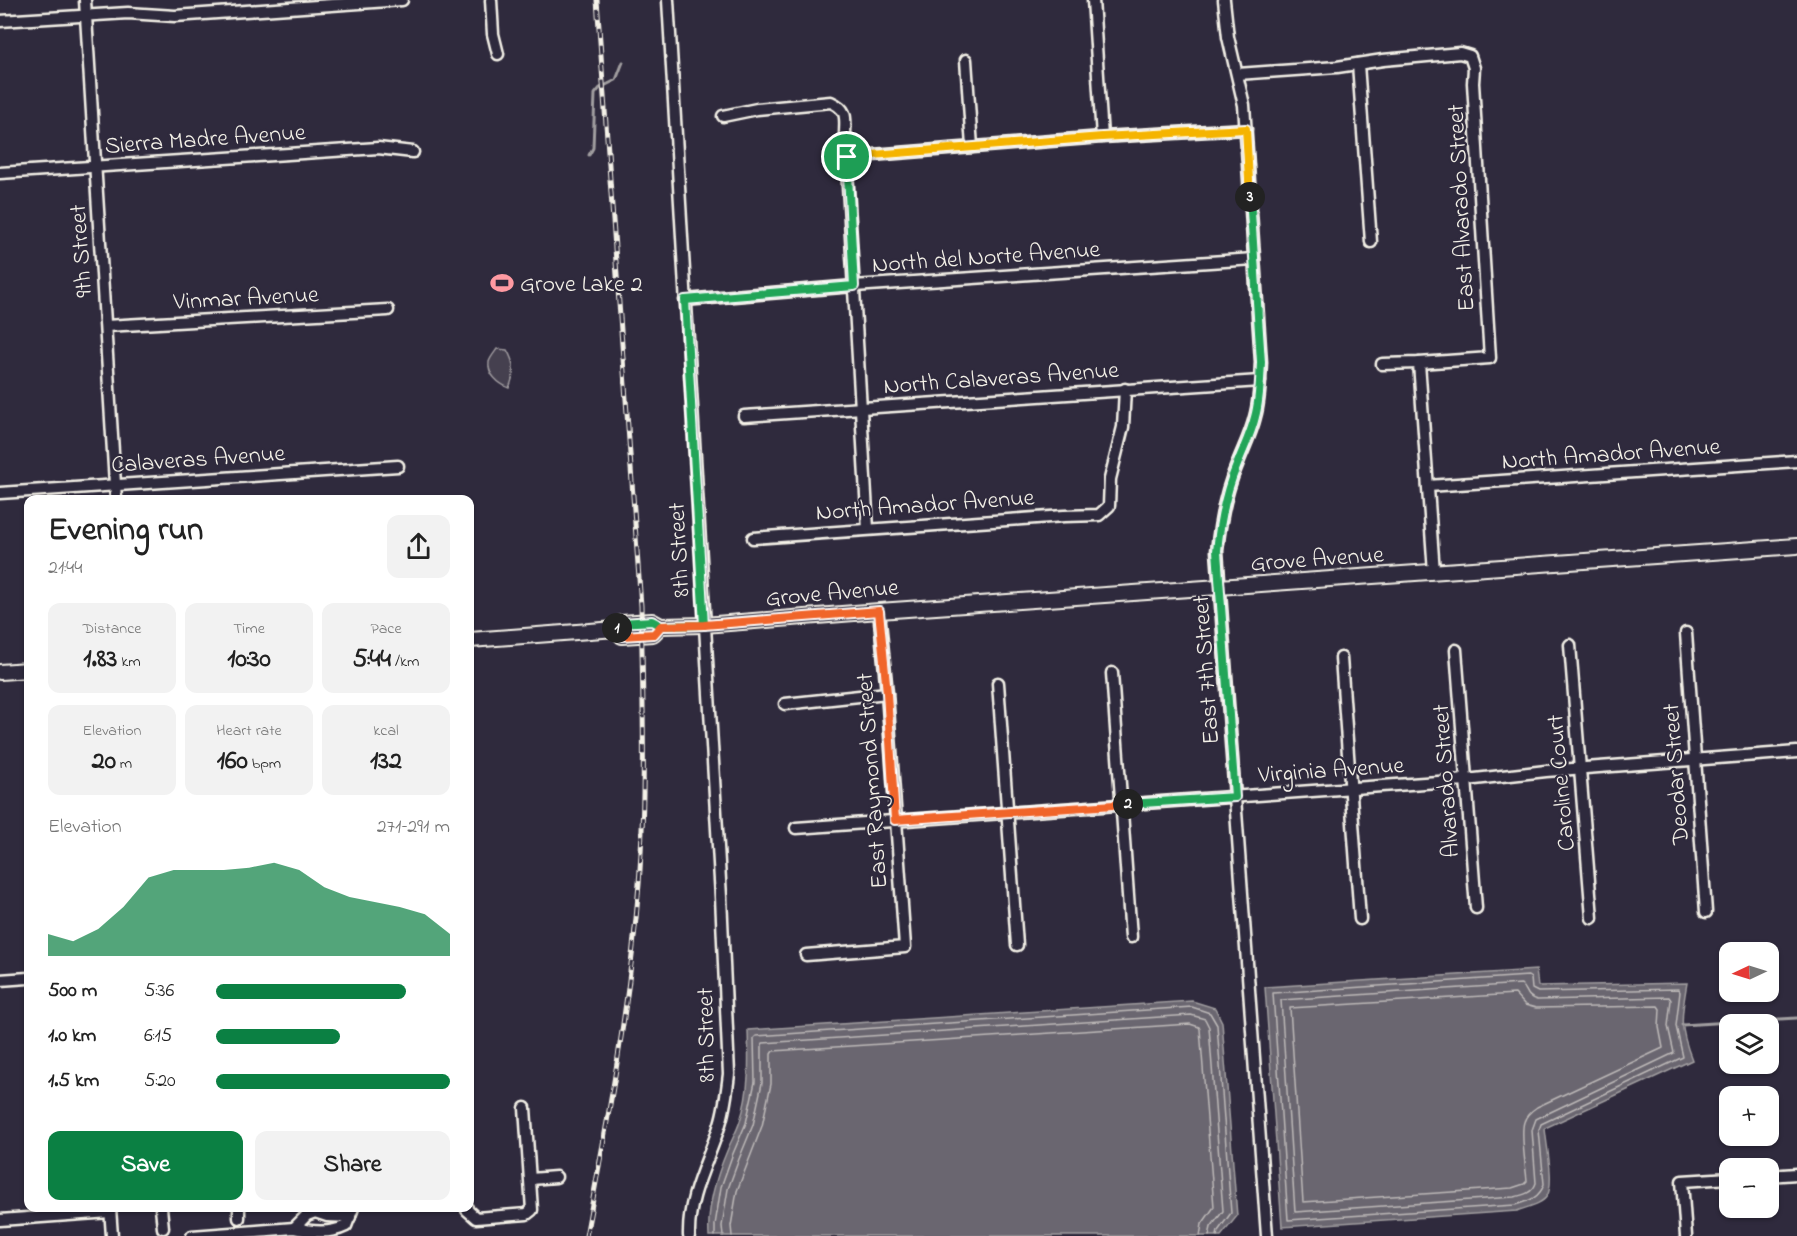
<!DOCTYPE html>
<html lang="en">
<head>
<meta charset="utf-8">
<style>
  :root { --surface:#fff; --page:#f2f2f2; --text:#222; --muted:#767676; --accent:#0b8043 }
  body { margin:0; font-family:"Indie Flower",sans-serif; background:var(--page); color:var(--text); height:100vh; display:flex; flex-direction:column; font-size:22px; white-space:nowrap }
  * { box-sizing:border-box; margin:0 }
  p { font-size:20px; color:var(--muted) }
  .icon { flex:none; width:33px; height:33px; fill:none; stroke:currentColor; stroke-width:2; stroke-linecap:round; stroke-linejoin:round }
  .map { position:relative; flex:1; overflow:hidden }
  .sheet { position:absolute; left:24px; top:495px; width:450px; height:717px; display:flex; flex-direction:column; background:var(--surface); border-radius:12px; box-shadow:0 2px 4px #0004 }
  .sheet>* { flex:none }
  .needle { width:39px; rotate:266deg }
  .controls { position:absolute; left:1719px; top:942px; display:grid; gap:12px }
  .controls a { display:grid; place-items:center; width:60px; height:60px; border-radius:12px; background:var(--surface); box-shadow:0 2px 4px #0004; font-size:30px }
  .pin { position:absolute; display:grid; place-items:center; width:51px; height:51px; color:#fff; margin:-26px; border:3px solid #fff; border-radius:50%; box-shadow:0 2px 6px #0007 }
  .km { position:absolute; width:30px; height:30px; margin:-15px; border-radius:50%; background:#222; color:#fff; font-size:16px; line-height:30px; text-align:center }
  .round { display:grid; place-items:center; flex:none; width:63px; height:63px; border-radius:12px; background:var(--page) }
  .overview { display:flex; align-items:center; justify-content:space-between; height:102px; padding:0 24px }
  h1 { font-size:33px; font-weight:700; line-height:45px }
  .metrics { display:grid; grid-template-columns:repeat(3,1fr); gap:9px; height:102px; padding:6px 24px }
  .metrics div { display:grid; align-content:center; border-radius:12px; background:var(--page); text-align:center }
  .metrics b { font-size:26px; font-weight:700 }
  .metrics small { font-size:16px; font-weight:400 }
  .metrics p { font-size:16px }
  .chart { height:168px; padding:12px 24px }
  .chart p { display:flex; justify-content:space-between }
  .chart svg { width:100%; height:108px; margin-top:6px; fill:var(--accent); opacity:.7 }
  .cta { display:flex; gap:12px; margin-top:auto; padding:12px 24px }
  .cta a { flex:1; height:69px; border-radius:12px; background:var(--accent); color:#fff; font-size:24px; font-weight:700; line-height:69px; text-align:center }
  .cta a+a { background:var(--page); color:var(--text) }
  ul { padding:0 24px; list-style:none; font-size:20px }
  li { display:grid; grid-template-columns:96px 72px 1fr; align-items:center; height:45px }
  li i { height:15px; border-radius:8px; background:var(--accent) }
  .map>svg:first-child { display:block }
  .green { fill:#454050; stroke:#9c989c; stroke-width:1.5 }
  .water { fill:#6a6670; stroke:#a19ea0; stroke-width:1.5 }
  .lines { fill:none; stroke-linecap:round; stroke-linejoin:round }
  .shore { stroke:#bdb9b8; stroke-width:1.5 }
  .stream { stroke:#a19ea0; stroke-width:3 }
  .minor-casing { stroke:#f4f1e8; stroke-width:15 }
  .major-casing { stroke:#f4f1e8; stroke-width:18 }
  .minor { stroke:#2f2a3d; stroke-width:10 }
  .major { stroke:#2f2a3d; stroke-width:14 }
  .rail-casing { stroke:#f4f1e8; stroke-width:5 }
  .rail { stroke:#2f2a3d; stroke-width:3; stroke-dasharray:9; stroke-linecap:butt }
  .split-1-casing { stroke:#fff; stroke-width:12 }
  .split-2-casing { stroke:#fff; stroke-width:12 }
  .split-3-casing { stroke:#fff; stroke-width:12 }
  .split-4-casing { stroke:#fff; stroke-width:12 }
  .split-1 { stroke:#22a559; stroke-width:8 }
  .split-2 { stroke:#f0652b; stroke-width:8 }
  .split-3 { stroke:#22a559; stroke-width:8 }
  .split-4 { stroke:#f5b400; stroke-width:8 }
  .labels { text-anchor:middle; stroke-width:4.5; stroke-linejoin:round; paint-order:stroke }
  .street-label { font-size:24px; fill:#f4f1e8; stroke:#2f2a3d }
  .poi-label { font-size:24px; fill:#f4f1e8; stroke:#2f2a3d; text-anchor:start }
</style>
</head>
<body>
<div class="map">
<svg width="1797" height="1236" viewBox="0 0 1797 1236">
  <rect width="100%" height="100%" fill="#2f2a3d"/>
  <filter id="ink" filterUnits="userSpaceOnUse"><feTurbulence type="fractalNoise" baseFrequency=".0167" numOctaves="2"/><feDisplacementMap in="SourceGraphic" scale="12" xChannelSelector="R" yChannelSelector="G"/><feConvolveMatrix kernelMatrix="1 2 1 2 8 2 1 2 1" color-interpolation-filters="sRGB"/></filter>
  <g filter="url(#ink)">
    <!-- green -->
    <path class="green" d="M497 349 507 350C515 363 515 374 509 388 499 384 487 374 489 362 490 358 495 352 497 349Z"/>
    <!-- water -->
    <g class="water">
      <path d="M1536 970 1538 986 1687 983C1681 1017 1679 1027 1692 1060L1545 1128C1546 1144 1555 1183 1547 1196 1541 1205 1526 1207 1517 1211L1282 1227 1265 987Z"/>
      <path d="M1192 1001 1215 1008 1222 1022 1237 1216 1221 1236H709C707 1207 716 1177 727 1151 731 1141 737 1131 740 1121 750 1091 749 1061 748 1030Z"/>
    </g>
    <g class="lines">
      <!-- shore -->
      <g class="shore">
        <path d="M1528 976 1531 978 1532 989 1538 992 1678 989 1680 992 1676 1026 1683 1057 1541 1124 1539 1130 1544 1184C1540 1198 1528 1201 1515 1205L1288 1220 1273 993Z"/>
        <path d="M1521 984C1528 989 1525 997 1537 1000L1669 997 1671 1000 1668 1026 1674 1053 1536 1119 1532 1130 1536 1183C1533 1193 1523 1195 1514 1197L1295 1212 1281 1000Z"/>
        <path d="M1515 994 1525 1005 1536 1008 1658 1006 1660 1009 1659 1027 1663 1048 1537 1107C1531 1111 1526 1115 1524 1122 1520 1134 1526 1167 1527 1181L1524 1184 1512 1188 1303 1202 1290 1008Z"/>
        <polyline points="715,1236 715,1225 721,1187 732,1156 746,1123 755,1082 754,1038 756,1036 1192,1007 1210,1013 1217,1025 1231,1213 1218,1231 1217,1236"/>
        <polyline points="723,1236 722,1226 728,1189 739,1159 753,1125 762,1083 762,1045 763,1043 1191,1015 1205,1019 1209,1027 1223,1211 1211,1227 1209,1236"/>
        <polyline points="732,1236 731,1226 737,1191 762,1126 771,1084 771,1054 773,1051 1190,1024 1199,1027 1200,1029 1214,1207 1202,1224 1200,1236"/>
      </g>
      <!-- stream -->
      <g class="stream">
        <polyline points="589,155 593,148 595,94 600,88 616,80 623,62"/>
        <polyline points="1682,1025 1797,1018"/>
      </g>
      <!-- minor casing -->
      <g class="minor-casing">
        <g id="minor">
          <polyline points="85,0 116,500"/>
          <polyline points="491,0 493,34 498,54"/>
          <path d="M668 0 721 897 729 1074C727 1091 725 1108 720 1124 708 1163 688 1194 689 1236"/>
          <polyline points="1093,0 1102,137"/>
          <path d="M1224 0 1228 37 1244 105 1261 362C1260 380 1260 400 1255 417 1251 434 1243 449 1237 465 1225 493 1220 521 1217 551L1267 1236"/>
          <polyline points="0,21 128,13 175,16 402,0"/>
          <polyline points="966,60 972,147"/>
          <polyline points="1358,64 1371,242"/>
          <polyline points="1238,74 1337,67 1383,60 1460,53 1470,56 1474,68 1473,83 1490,358 1419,363 1382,364"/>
          <path d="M723 116 757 109 831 102C849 110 845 119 845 136L868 529"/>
          <polyline points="847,157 1102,137 1246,129"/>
          <polyline points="0,173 378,148 413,152"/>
          <polyline points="685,300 854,286 1254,259"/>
          <polyline points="106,326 388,310"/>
          <polyline points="1419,363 1434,572"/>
          <polyline points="744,416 1260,381"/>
          <polyline points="1428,486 1797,461"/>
          <polyline points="0,493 398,466"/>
          <polyline points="753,538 1064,516 1099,515 1109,506 1110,479 1123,427 1125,389"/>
          <polyline points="1686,633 1706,912"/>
          <polyline points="1570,645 1592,918"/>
          <polyline points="1456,650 1476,908"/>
          <polyline points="1341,658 1360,919"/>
          <polyline points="1112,673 1131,937"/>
          <polyline points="998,683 1017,945"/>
          <polyline points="785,704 887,693"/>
          <polyline points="796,828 1466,780 1546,771 1797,752"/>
          <polyline points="806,955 905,947 887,693 879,611"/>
          <polyline points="0,980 28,978"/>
          <polyline points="1768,1176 1797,1174"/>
          <polyline points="531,1179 556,1177"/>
          <polyline points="110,1208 112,1236"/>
          <polyline points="161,1208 163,1228"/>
          <polyline points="239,1208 239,1218"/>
          <polyline points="467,1208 467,1210 476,1218 527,1214 532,1210 525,1108"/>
          <polyline points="0,1220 110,1212"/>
          <polyline points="294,1228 307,1215 315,1212 327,1216 350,1217"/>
          <path d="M192 1236 294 1228C312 1232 330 1234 346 1226L353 1208"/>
          <polyline points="1686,1236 1682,1181 1730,1178"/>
        </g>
      </g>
      <!-- major casing -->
      <g class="major-casing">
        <g id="major">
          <polyline points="616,629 622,636 653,634 661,626"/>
          <polyline points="470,640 616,629 621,623 652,621 661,626 704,625 879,611 1797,546"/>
          <polyline points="0,672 28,670"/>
        </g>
      </g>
      <!-- minor -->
      <use href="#minor" class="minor"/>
      <!-- major -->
      <use href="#major" class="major"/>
      <!-- rail casing -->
      <g class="rail-casing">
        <path id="rail" d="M586 1236C608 1119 630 1003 639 884 646 792 643 699 641 606L597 0"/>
      </g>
      <!-- rail -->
      <use href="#rail" class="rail"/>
    </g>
  </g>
  <g class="lines" filter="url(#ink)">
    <!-- split-1 casing -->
    <g class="split-1-casing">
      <polyline id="split-1" points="617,628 621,623 652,621 661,626 704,625 685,300 854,286 847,157"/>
    </g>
    <!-- split-2 casing -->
    <g class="split-2-casing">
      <polyline id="split-2" points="617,628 616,630 622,636 654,634 661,626 704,625 879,611 887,693 895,820 1128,804"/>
    </g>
    <!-- split-3 casing -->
    <g class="split-3-casing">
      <path id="split-3" d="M1128 804 1235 797 1217 551C1220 521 1225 493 1237 465 1243 449 1251 434 1255 417 1260 399 1260 380 1261 362L1250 197"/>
    </g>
    <!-- split-4 casing -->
    <g class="split-4-casing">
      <polyline id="split-4" points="847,157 1102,137 1246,129 1250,197"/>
    </g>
    <!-- split-1 -->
    <use href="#split-1" class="split-1"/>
    <!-- split-2 -->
    <use href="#split-2" class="split-2"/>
    <!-- split-3 -->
    <use href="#split-3" class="split-3"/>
    <!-- split-4 -->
    <use href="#split-4" class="split-4"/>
  </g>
  <!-- icons -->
  <defs>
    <g id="stadium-bare" transform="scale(1.8)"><path d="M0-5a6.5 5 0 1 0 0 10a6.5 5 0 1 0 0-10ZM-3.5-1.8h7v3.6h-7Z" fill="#ff9aa2" stroke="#2f2a3d" stroke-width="2.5" paint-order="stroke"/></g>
  </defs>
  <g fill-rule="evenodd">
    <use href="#stadium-bare" x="502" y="283"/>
  </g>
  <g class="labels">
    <!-- street labels -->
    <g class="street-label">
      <text transform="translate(205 138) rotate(-4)" y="8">Sierra Madre Avenue</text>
      <text transform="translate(1460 208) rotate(-93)" y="8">East Alvarado Street</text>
      <text transform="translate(80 251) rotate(-94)" y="8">9th Street</text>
      <text transform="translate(986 256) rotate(-4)" y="8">North del Norte Avenue</text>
      <text transform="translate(246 297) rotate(-3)" y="8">Vinmar Avenue</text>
      <text transform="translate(1001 377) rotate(-4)" y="8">North Calaveras Avenue</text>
      <text transform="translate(1611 453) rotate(-4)" y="8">North Amador Avenue</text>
      <text transform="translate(198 458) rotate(-4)" y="8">Calaveras Avenue</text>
      <text transform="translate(925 504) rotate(-4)" y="8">North Amador Avenue</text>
      <text transform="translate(678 550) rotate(-93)" y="8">8th Street</text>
      <text transform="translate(1317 558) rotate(-4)" y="8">Grove Avenue</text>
      <text transform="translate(832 592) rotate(-5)" y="8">Grove Avenue</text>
      <text transform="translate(1205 670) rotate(-94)" y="8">East 7th Street</text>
      <text transform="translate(1331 769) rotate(-4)" y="8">Virginia Avenue</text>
      <text transform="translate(1675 774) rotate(-94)" y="8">Deodar Street</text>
      <text transform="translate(871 781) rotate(-94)" y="8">East Raymond Street</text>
      <text transform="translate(1445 781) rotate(-94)" y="8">Alvarado Street</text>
      <text transform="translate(1560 783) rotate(-95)" y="8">Caroline Court</text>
      <text transform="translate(705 1035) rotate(-91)" y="8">8th Street</text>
    </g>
    <!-- poi labels -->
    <g class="poi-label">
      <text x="520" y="291">Grove Lake 2</text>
    </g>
  </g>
</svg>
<div class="controls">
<a><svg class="needle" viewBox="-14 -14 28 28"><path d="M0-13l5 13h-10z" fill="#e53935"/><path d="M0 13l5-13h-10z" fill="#767676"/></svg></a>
<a><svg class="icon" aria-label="layers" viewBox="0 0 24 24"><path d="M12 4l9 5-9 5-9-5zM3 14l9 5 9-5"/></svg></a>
<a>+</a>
<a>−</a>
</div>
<div class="pin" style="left:847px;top:157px;background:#1e9e55"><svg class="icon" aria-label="arrive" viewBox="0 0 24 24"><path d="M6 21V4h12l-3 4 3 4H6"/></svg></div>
<b class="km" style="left:617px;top:628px">1</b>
<b class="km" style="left:1128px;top:804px">2</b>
<b class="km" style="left:1250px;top:197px">3</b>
<section class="sheet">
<div class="overview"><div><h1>Evening run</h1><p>21:44</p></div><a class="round"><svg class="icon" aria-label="share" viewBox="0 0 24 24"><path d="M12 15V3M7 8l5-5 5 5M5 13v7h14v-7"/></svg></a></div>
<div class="metrics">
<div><p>Distance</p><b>1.83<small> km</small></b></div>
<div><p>Time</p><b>10:30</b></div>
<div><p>Pace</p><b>5:44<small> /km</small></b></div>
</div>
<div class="metrics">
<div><p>Elevation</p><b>20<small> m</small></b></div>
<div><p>Heart rate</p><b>160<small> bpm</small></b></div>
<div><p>kcal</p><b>132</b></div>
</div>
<div class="chart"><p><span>Elevation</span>271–291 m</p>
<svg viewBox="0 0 160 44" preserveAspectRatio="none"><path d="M0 44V35L10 38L20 33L30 24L40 12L50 9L60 9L70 9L80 8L90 6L100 9L110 16L120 20L130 22L140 24L150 27L160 35V44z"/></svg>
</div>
<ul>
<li><b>500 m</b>5:36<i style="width:81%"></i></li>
<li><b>1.0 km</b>6:15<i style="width:53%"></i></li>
<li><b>1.5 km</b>5:20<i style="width:100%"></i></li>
</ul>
<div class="cta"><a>Save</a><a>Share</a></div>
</section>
</div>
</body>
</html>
